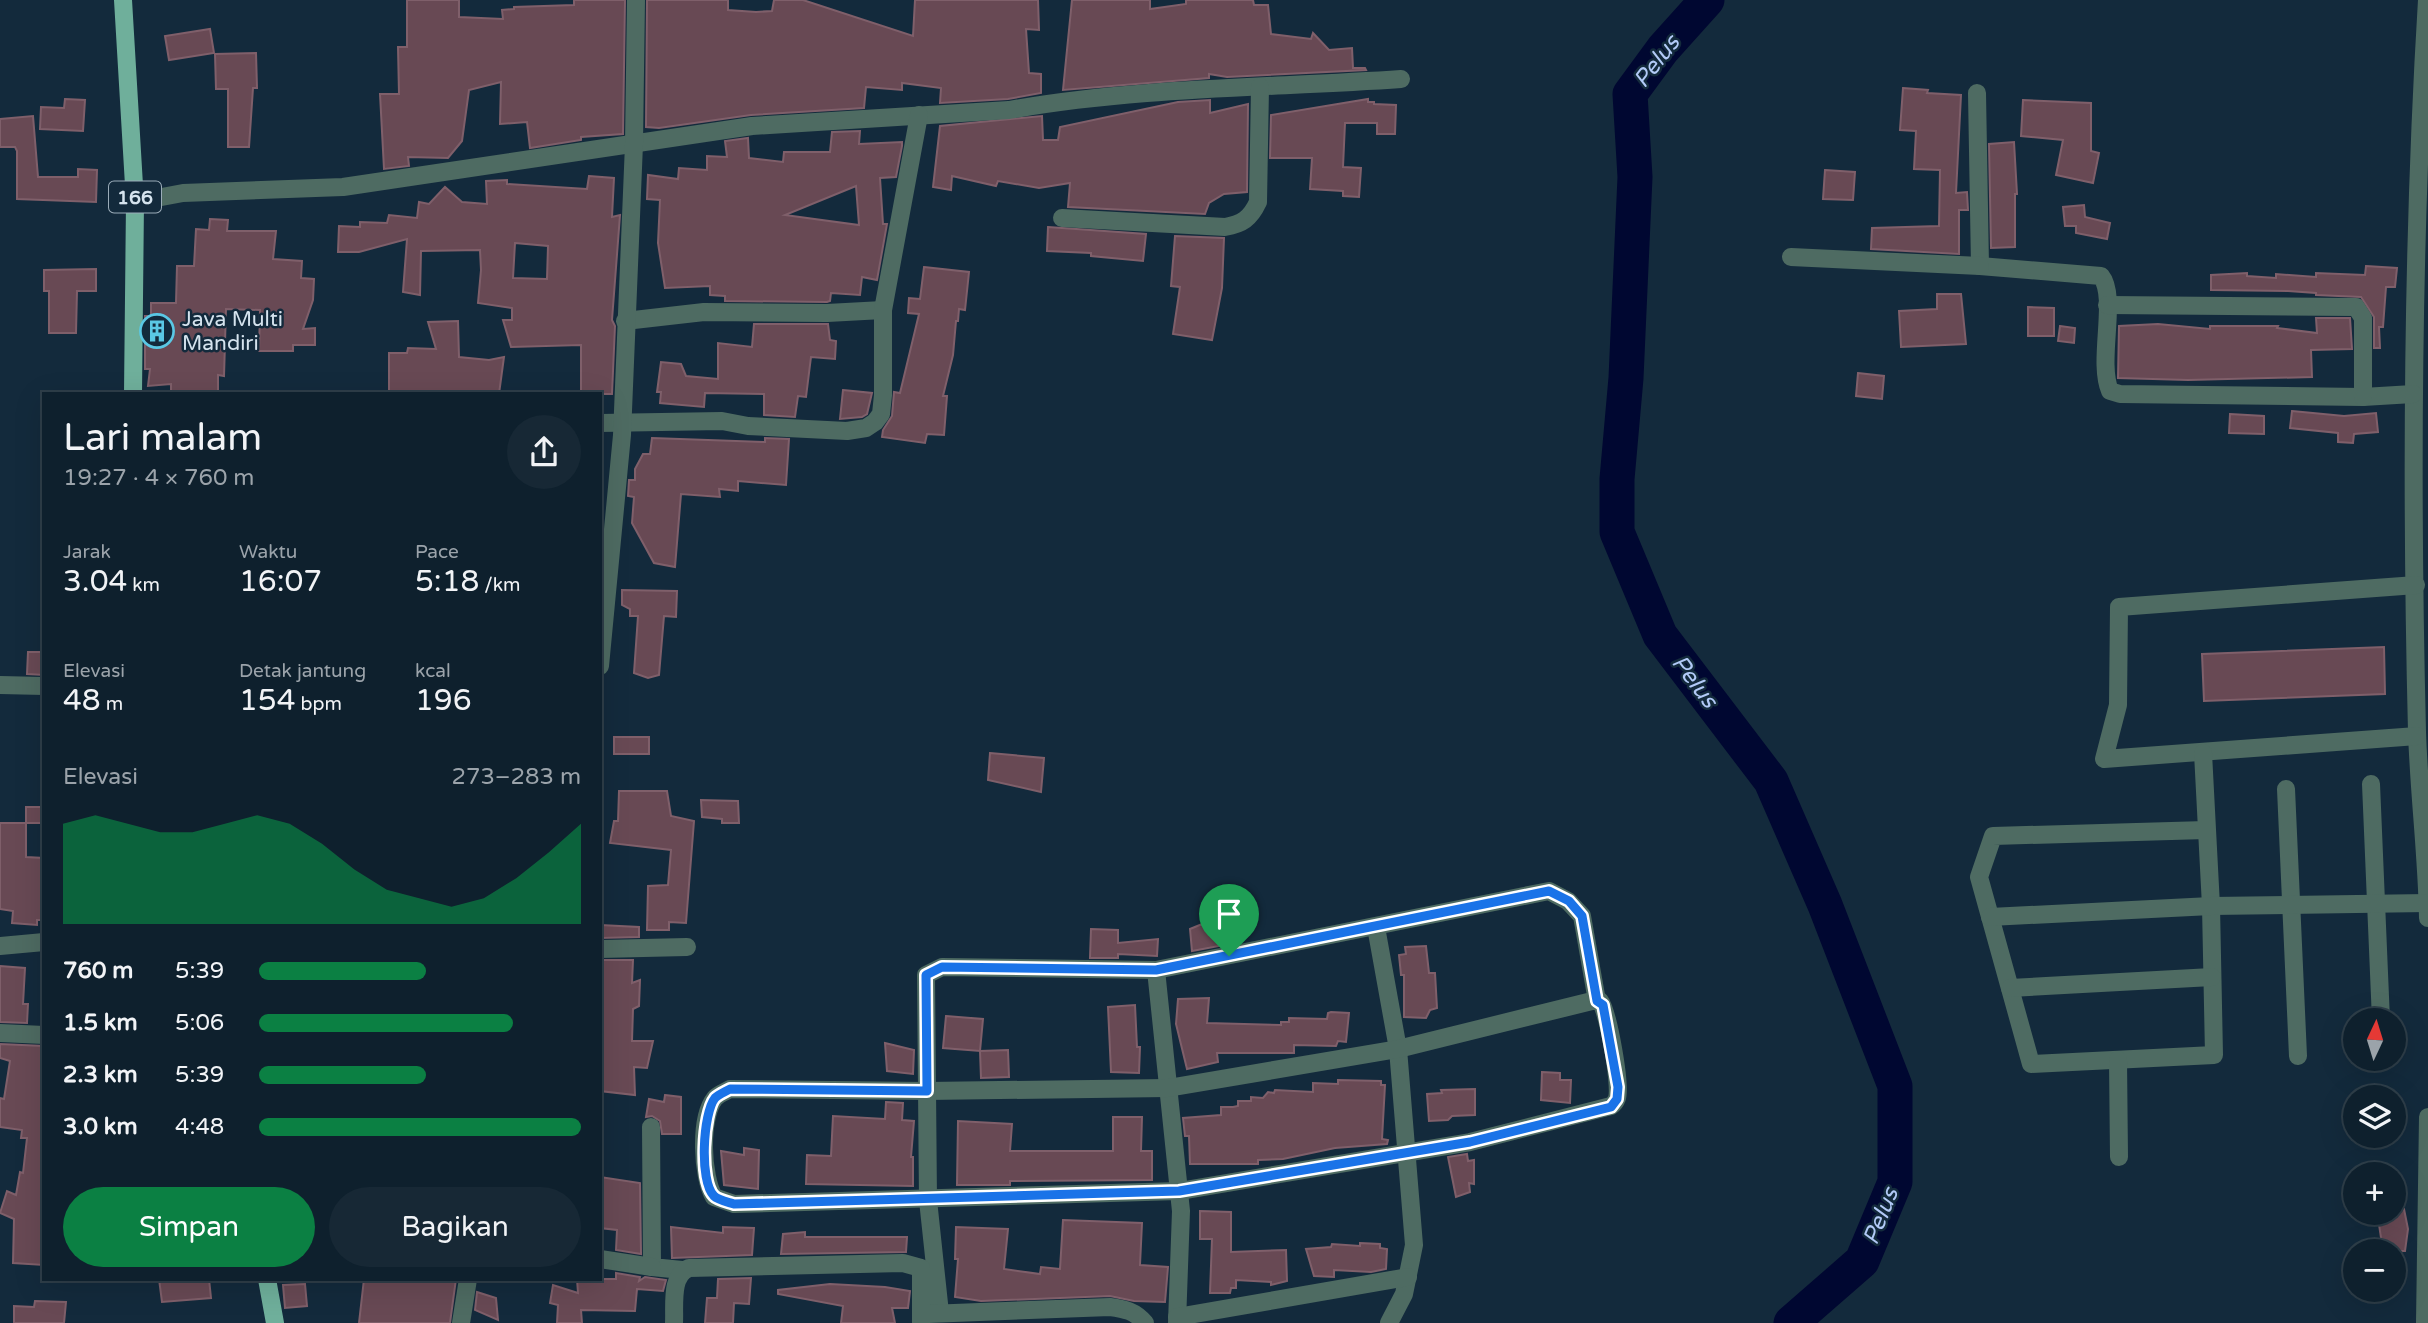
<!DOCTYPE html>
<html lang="id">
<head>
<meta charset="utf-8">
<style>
  :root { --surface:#0e202d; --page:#172835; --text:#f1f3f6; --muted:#9ba3aa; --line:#2e3e49; --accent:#0b8043 }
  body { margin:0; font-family:"Varela Round",sans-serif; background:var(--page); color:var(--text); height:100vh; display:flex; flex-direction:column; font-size:26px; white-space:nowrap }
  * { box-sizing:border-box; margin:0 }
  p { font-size:23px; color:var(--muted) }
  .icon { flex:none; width:38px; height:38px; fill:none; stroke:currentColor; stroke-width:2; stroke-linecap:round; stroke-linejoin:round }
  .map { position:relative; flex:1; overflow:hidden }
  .panel { position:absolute; left:42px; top:392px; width:560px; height:889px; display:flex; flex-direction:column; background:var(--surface); border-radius:0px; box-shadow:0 7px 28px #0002,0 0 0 2px var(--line) }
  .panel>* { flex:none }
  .needle { width:46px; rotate:4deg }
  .fabs { position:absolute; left:2343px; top:1008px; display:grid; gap:14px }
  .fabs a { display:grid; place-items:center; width:63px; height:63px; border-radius:50%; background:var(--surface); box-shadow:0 7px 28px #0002,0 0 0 2px var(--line); font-size:35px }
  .pin { position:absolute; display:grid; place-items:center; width:60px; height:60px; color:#fff; margin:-72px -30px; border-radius:50% 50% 50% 0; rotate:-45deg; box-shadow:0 0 7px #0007 }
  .pin .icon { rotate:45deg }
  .round { display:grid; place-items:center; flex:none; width:74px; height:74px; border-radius:37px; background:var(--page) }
  .headline { display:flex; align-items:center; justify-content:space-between; height:119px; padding:0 21px }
  h1 { font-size:38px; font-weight:600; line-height:52px }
  .stats { display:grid; grid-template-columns:repeat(3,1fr); gap:10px; height:119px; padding:7px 21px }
  .stats div { display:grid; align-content:center }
  .stats b { font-size:30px; font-weight:600 }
  .stats small { font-size:19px; font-weight:400 }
  .stats p { font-size:19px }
  .chart { height:196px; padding:14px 21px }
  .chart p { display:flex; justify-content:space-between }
  .chart svg { width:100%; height:126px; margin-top:7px; fill:var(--accent); opacity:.7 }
  .cta { display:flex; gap:14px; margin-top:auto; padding:14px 21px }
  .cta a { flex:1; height:80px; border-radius:42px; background:var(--accent); color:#fff; font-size:28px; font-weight:600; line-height:80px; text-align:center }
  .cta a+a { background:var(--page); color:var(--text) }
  ul { padding:0 21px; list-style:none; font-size:23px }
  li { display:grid; grid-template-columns:112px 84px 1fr; align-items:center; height:52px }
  li i { height:18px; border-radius:9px; background:var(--accent) }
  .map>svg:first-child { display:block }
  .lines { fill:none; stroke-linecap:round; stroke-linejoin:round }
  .river { stroke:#000731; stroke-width:35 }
  .building { fill:#684954; stroke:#7f5f6a; stroke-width:2; fill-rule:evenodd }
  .street { stroke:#4e6b62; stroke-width:18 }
  .primary { stroke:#6faf9b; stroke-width:18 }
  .route-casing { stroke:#fff; stroke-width:14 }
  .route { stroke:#1a73e8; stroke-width:9 }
  .labels { text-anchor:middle; stroke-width:5; stroke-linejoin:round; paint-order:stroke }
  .shield { fill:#132a3c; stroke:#9bacb9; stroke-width:2 }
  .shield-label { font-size:19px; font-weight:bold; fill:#d5e3ee }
  .poi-label { font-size:21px; fill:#d5e3ee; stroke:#132a3c; text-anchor:start }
  .water-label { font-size:23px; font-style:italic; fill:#b2caf7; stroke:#132a3c }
</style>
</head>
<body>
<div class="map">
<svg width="2428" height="1323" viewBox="0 0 2428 1323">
  <rect width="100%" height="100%" fill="#132a3c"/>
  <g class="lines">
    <!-- river -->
    <polyline class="river" points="1707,0 1663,49 1630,94 1635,177 1626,378 1617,479 1617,532 1660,635 1771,781 1825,905 1895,1086 1895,1182 1862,1261 1791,1323"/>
  </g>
  <!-- building -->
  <g class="building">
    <polygon points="407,0 459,0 459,17 503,19 502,10 514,9 514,7 574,5 574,0 625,0 623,134 581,137 581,140 530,148 527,122 500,124 501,82 469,90 462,141 448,158 408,157 409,166 384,169 380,94 399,94 398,47 407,47"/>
    <polygon points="647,0 728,0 728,10 756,12 772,11 774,0 803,0 913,36 915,0 1038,0 1039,30 1026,29 1029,73 1041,74 1041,93 1008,99 940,103 941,88 902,83 902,90 866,87 864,108 751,115 659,128 646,127"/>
    <polygon points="1072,0 1150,0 1150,9 1186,4 1186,0 1253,0 1254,5 1268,5 1271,34 1311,39 1313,33 1329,50 1352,48 1353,68 1365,68 1366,70 1227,77 1209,74 1209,78 1063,90"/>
    <polygon points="210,29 214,53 169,60 165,36"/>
    <polygon points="256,53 257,88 253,88 249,147 228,147 228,89 216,89 215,54"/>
    <polygon points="1903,88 1928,90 1927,93 1961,95 1956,193 1967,192 1968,210 1959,210 1959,254 1871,249 1872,228 1939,226 1940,170 1914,169 1916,131 1900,130"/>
    <polygon points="65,99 85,100 83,131 40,129 41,107 64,108"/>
    <polygon points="1368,99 1368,102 1374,102 1374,104 1396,105 1395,134 1377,134 1377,123 1345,123 1343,167 1361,168 1359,197 1343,196 1343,191 1310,189 1312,158 1270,158 1271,115"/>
    <polygon points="1210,100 1210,113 1248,104 1247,192 1224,194 1209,203 1205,214 1068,207 1070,183 1039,188 998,181 996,186 952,176 951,190 933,187 940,126 1042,116 1043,140 1058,140 1060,127 1178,102"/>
    <polygon points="2023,100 2091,103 2091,151 2099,153 2093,183 2056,175 2063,140 2021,136"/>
    <polygon points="33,116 38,177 78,177 78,169 97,170 96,202 17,199 17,151 15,147 0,147 0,119"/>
    <path d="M860 131 859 144 902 142V146L896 177 880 178 883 224H887L877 280 862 277 860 295 831 293 830 301 827 302 725 301V296L710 295V286L665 288 658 243 660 200 647 199 648 175 678 179 679 168 707 170V156L727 157 725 141 748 138 749 158 783 162 784 152H830L832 132ZM856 186 859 225 785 215Z"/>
    <polygon points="2014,142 2017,194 2015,194 2015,247 1991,248 1989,144"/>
    <polygon points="1825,170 1855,172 1853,200 1823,199"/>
    <path d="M589 176 614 178 612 217 620 215 612 320 615 326 612 394H581V345L511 347 503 320H512V308L478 303 481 270 480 250 421 251 420 295 403 292 407 239 359 252H338L339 226 360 227V222L387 223 389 215 417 218 419 202 429 204 445 187 462 202 487 204 486 181 507 180V184L587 189ZM515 243 548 246 547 279 513 278Z"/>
    <polygon points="2084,205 2085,217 2110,223 2107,239 2076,233 2076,226 2065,226 2063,207"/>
    <polygon points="210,219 228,220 227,231 276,231 273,259 302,261 301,278 314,279 313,300 303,329 315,328 315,345 293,345 293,351 259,351 260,310 226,309 224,376 218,375 218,394 171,394 171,384 148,386 150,369 145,369 145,316 151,316 151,303 176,303 177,266 194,266 196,229 209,230"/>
    <polygon points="1048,227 1146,234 1143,261 1091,256 1091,253 1047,251"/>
    <polygon points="1175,236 1224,238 1222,288 1212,340 1173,334 1180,287 1171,286"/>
    <polygon points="2366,266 2397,268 2395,287 2386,287 2383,327 2379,327 2380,348 2374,348 2374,317 2361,297 2316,295 2316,293 2288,291 2211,290 2211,275 2247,273 2247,276 2276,278 2276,274 2316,277 2316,273 2365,275"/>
    <polygon points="924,267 969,272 965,310 959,309 958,321 956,321 953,355 943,396 947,396 944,435 927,434 925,443 882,437 883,430 892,416 894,392 900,393 919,314 908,313 909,298 920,299"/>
    <polygon points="96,269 96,291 77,291 76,333 49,333 49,291 44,291 44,270"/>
    <polygon points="1937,294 1961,294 1966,344 1901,347 1899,311 1937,309"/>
    <polygon points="2028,307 2054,308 2054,336 2028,336"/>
    <polygon points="2316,318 2350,318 2352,349 2311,350 2312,377 2188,380 2118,378 2119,326 2158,324 2210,329 2210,326 2278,326 2277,328 2317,333"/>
    <polygon points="458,321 459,357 489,360 504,357 499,394 389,394 389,353 407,353 408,348 436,349 428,322"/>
    <polygon points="754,324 828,324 830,340 836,341 835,359 811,357 806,397 798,396 795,417 764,415 764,394 705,393 704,407 660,403 661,392 657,392 661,362 681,364 686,376 718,379 718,343 752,347"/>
    <polygon points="2060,326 2075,328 2074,343 2058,341"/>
    <polygon points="1858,373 1884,376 1882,399 1856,396"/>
    <polygon points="843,390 872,393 867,414 862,417 840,419"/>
    <polygon points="2292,411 2344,416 2376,413 2378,432 2354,434 2353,443 2338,442 2338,433 2290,428"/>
    <polygon points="2230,414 2264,416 2264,434 2229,433"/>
    <polygon points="652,438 765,442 765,438 789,439 786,485 738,481 738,491 719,489 720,497 681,494 675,567 654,563 632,523 634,497 628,496 629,480 635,480 635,469 643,454 650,454"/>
    <polygon points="622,590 677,591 676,617 664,616 659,675 648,678 634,673 638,616 630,616 630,609 622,605"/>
    <polygon points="2384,647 2385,694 2204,701 2202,654"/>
    <polygon points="28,652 44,652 44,675 27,674"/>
    <rect x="614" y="737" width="35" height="17"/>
    <polygon points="990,753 1044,758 1041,792 988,780"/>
    <polygon points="619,791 667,791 671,816 694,821 686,923 669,922 669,930 647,930 648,886 668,885 671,850 610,843 614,821 618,821"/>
    <polygon points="701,800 738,801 739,823 722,823 722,819 702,817"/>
    <rect x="26" y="807" width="18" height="16"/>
    <polygon points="0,823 26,823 26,857 44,858 44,920 37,920 37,925 12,923 13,911 0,909"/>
    <polygon points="1217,918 1219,946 1192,951 1190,929"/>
    <polygon points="600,925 639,927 639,937 600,938"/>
    <polygon points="1091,929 1118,930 1118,943 1158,939 1157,956 1118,954 1118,958 1090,958"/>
    <polygon points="1426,946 1429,973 1435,973 1437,1008 1430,1010 1426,1018 1404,1017 1404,975 1401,975 1399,955 1406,954 1405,947"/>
    <polygon points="600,960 633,960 632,983 640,980 639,1006 633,1009 632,1041 653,1041 647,1068 634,1067 635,1095 600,1091 603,1034 600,1033"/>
    <polygon points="0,966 25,968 23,1004 28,1004 27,1023 0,1022"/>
    <polygon points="1209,998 1207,1023 1281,1025 1281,1022 1289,1022 1289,1018 1327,1019 1328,1013 1331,1012 1349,1013 1346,1042 1338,1041 1336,1046 1294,1045 1294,1053 1217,1053 1218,1062 1187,1069 1176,1024 1178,999"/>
    <polygon points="1135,1005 1137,1047 1140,1047 1139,1073 1111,1072 1108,1007"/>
    <polygon points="946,1016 983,1019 980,1051 943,1048"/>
    <polygon points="885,1043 914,1050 913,1074 887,1071"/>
    <polygon points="0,1044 44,1046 44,1265 13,1263 14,1219 0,1213 7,1191 16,1195 20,1172 23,1173 27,1138 21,1138 22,1130 0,1127 0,1098 4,1099 10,1061 0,1058"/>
    <polygon points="1008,1050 1009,1077 981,1078 980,1051"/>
    <polygon points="1542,1072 1560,1073 1560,1080 1571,1080 1570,1103 1541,1100"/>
    <polygon points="1338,1080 1381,1081 1381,1085 1385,1085 1382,1139 1388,1140 1387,1144 1335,1148 1283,1159 1258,1160 1258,1164 1190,1164 1189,1136 1185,1136 1183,1118 1221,1115 1221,1107 1233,1107 1238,1106 1238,1101 1251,1101 1251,1097 1263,1098 1268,1092 1274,1093 1275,1090 1313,1092 1313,1083 1338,1084"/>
    <polygon points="1475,1089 1475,1115 1452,1116 1448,1120 1429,1121 1427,1094 1442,1093 1441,1090"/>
    <polygon points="665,1095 681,1097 681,1134 662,1134 660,1121 652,1116 646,1117 649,1099 664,1102"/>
    <polygon points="886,1102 903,1103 902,1120 914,1121 911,1157 913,1157 913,1186 806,1184 807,1155 831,1156 833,1116 885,1119"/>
    <polygon points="1113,1117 1142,1117 1141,1151 1152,1151 1152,1180 1010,1181 1010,1185 957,1185 958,1121 1012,1124 1010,1151 1113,1151"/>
    <polygon points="744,1148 759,1150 758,1189 724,1185 721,1151 744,1155"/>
    <polygon points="1467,1154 1468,1161 1474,1160 1474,1184 1469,1183 1470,1192 1456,1197 1448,1157"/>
    <polygon points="600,1177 640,1183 641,1254 616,1250 617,1230 600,1228"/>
    <polygon points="2404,1209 2408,1229 2405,1251 2383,1251 2378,1218"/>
    <polygon points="1200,1211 1231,1212 1231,1252 1286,1250 1287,1281 1271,1285 1271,1282 1236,1280 1236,1288 1231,1288 1230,1293 1210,1293 1212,1239 1200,1239"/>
    <polygon points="1063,1220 1142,1223 1140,1265 1168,1267 1165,1302 1134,1301 1110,1296 981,1301 955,1297 958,1259 955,1259 956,1227 1008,1229 1004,1269 1040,1274 1041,1267 1060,1269"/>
    <polygon points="671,1227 723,1233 723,1227 754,1228 752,1255 672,1258"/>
    <polygon points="805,1232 805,1237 907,1237 906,1252 781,1254 783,1234"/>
    <polygon points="1360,1243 1380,1244 1380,1248 1387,1249 1386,1269 1371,1272 1334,1270 1334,1277 1314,1276 1306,1249 1331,1247 1332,1244 1360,1246"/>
    <polygon points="616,1273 640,1277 639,1281 645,1277 666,1280 663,1291 637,1289 635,1311 581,1310 582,1323 557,1323 558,1305 550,1303 553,1285 578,1293 577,1279 616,1279"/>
    <polygon points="751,1278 749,1304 734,1303 733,1323 705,1323 707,1298 717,1298 718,1279"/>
    <polygon points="159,1279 209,1279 211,1298 162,1302"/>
    <polygon points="364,1279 456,1279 450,1323 359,1323"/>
    <polygon points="305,1284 307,1306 285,1308 283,1285"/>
    <polygon points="830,1284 885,1287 910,1291 908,1308 892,1308 895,1323 841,1323 843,1306 778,1294 778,1290"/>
    <polygon points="477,1292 496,1298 498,1320 475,1310"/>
    <polygon points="35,1301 66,1302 64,1323 14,1323 14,1306 34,1307"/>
  </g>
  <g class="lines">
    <!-- street -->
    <g class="street">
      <path d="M2427 0C2412 244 2411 488 2417 732 2419 794 2427 856 2428 918"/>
      <path d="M1977 93 1980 266 2101 276C2118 297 2097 361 2110 391L2120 394 2363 397 2413 394"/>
      <path d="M135 202 183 193 343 187 752 126 1009 110C1138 87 1270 88 1401 79"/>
      <path d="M1062 218 1225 227C1242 224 1250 219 1258 202L1260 87"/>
      <polyline points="1791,257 1980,266"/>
      <polyline points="2107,305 2356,307 2363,318 2363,397"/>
      <polyline points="625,321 704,312 827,313 883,310"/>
      <polyline points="600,423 722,421 748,426 847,431 866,428 875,422 881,414 883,395 883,310 919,115"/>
      <polyline points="2416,585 2119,607 2118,705 2104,759 2417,736"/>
      <polyline points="600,666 622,435 634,144 636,0"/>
      <polyline points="0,685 44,686"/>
      <polyline points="2203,753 2211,906 2214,1055 2031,1064 1979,877 1993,836 2206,830"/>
      <polyline points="2371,784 2381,1020"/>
      <polyline points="2286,789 2298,1056"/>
      <polyline points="1990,917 2211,906 2428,903"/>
      <polyline points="1376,927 1398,1049 1414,1245 1404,1294 1389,1323"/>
      <polyline points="0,946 44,942"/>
      <polyline points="600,949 687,947"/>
      <polyline points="1156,970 1181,1211 1177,1323"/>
      <polyline points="2010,988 2212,977"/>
      <path d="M1592 1001H1600C1608 1011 1621 1085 1617 1098 1616 1101 1614 1104 1611 1106L1470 1142 1179 1191 734 1204 714 1197C702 1177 699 1118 715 1098 719 1094 725 1092 730 1089L927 1091 1168 1088 1398 1049Z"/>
      <polyline points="0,1033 44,1035"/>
      <polyline points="2118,1060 2119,1157"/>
      <polyline points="651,1127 652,1267 682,1270"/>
      <polyline points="600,1259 652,1267"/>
      <polyline points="940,1313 928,1200 926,975 942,967 1156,970 1549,891 1568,901 1582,916 1597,1001"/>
      <path d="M928 1314 1110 1307C1125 1309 1135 1311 1145 1323"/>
      <polyline points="1177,1317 1408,1277"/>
      <polyline points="461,1323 468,1279"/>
      <path d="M674 1323C675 1306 670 1275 689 1268L903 1263 921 1268V1323"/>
      <polyline points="2425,1323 2428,1117"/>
    </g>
    <!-- primary -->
    <g class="primary">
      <polyline points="123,0 135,202 133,394"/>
      <polyline points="267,1279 275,1323"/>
    </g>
  </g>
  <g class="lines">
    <!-- route casing -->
    <g class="route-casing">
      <path id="route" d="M1549 891 1569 901 1582 916 1597 1001 1603 1005 1618 1087 1617 1099 1611 1107 1470 1142 1179 1191 734 1204C728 1202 718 1200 714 1196 699 1181 703 1113 715 1098 719 1094 725 1092 730 1089L927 1091 926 975 942 967 1156 970Z"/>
    </g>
    <!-- route -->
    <use href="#route" class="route"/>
  </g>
  <!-- icons -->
  <defs>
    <g id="building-ring" transform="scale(1.75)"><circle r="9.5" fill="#132a3c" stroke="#5ac8e5" stroke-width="1.5"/><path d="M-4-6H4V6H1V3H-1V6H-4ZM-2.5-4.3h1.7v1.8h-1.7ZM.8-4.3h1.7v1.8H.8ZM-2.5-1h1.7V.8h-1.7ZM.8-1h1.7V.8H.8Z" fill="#5ac8e5"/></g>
  </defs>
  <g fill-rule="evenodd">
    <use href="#building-ring" x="157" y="331"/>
  </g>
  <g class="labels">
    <!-- shield labels -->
    <rect class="shield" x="109" y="181.5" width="52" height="31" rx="5"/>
    <g class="shield-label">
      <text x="135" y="204">166</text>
    </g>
    <!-- poi labels -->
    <g class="poi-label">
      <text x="182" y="326">Java Multi<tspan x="182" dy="24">Mandiri</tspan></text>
    </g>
    <!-- water labels -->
    <g class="water-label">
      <text transform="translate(1656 61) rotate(-52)" y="8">Pelus</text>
      <text transform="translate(1695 681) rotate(53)" y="8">Pelus</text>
      <text transform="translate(1880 1216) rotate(-68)" y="8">Pelus</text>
    </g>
  </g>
</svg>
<div class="fabs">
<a><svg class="needle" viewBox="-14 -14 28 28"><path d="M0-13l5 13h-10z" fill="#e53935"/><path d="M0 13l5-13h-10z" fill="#9ba3aa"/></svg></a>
<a><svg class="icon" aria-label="layers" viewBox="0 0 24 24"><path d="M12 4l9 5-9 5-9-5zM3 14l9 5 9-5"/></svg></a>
<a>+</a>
<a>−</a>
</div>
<div class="pin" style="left:1229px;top:956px;background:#1e9e55"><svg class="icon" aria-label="arrive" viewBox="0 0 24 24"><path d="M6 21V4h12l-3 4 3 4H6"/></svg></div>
<section class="panel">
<div class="headline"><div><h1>Lari malam</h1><p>19:27 · 4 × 760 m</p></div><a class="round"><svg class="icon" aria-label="share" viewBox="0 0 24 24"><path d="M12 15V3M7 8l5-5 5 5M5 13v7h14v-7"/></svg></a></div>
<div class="stats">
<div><p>Jarak</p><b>3.04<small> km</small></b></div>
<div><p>Waktu</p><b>16:07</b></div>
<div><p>Pace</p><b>5:18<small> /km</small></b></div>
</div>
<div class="stats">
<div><p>Elevasi</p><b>48<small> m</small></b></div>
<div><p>Detak jantung</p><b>154<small> bpm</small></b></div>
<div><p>kcal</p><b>196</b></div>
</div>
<div class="chart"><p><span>Elevasi</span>273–283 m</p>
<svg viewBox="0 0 160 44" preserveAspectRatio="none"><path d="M0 44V9L10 6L20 9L30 12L40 12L50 9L60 6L70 9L80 16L90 25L100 32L110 35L120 38L130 35L140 28L150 19L160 9V44z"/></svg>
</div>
<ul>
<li><b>760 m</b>5:39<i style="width:52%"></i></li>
<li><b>1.5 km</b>5:06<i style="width:79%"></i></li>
<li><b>2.3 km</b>5:39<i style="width:52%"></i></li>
<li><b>3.0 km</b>4:48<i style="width:100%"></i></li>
</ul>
<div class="cta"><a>Simpan</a><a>Bagikan</a></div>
</section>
</div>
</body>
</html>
